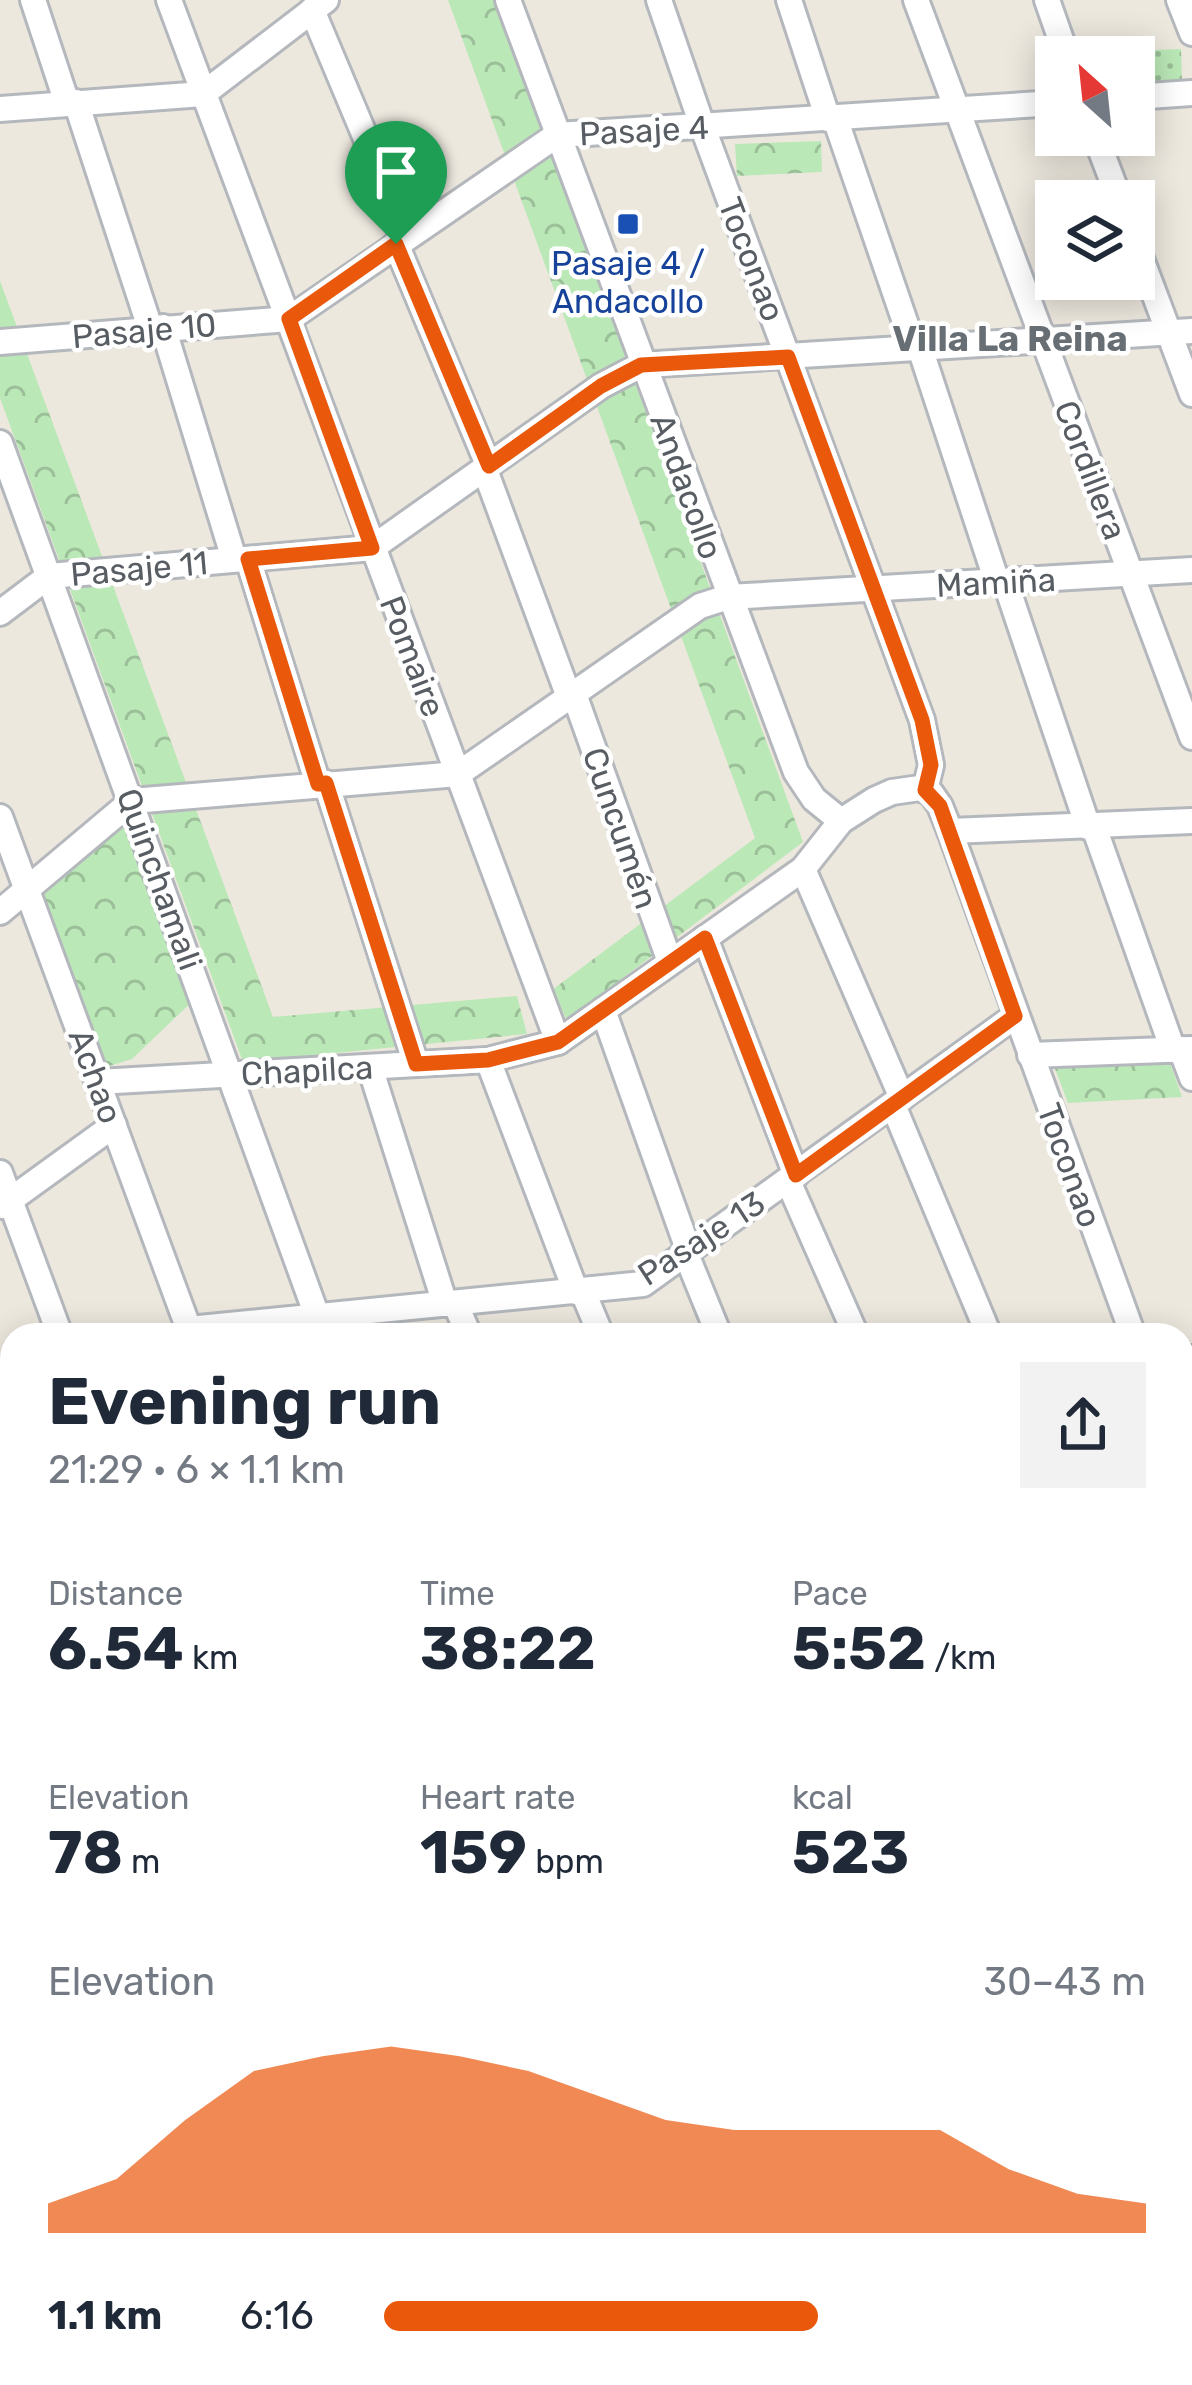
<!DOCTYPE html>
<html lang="en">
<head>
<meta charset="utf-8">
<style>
  :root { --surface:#fff; --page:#f2f2f3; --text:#1f2937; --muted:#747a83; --accent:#ea580c }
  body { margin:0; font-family:Rubik,sans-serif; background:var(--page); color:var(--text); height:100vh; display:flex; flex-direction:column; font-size:45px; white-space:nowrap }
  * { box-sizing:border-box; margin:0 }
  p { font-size:39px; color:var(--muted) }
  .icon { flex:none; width:66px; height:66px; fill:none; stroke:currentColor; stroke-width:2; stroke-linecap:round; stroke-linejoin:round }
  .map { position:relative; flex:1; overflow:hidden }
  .drawer { position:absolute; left:0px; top:1323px; width:1194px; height:1062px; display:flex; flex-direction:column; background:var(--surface); border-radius:36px 36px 0 0; box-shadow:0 6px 30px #0003 }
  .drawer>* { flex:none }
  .needle { width:78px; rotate:333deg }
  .buttons { position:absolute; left:1035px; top:36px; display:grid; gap:24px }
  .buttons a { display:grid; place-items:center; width:120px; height:120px; border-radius:0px; background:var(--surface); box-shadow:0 6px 30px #0003; font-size:60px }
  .pin { position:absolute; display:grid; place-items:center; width:102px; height:102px; color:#fff; margin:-123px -51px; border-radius:50% 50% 50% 0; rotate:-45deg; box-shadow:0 0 12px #0007 }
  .pin .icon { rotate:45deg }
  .round { display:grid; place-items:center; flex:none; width:126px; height:126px; border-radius:0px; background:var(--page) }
  .overview { display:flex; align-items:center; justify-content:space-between; height:204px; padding:0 48px }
  h1 { font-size:66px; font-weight:700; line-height:90px }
  .metrics { display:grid; grid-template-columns:repeat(3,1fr); gap:18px; height:204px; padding:12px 48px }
  .metrics div { display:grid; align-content:center }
  .metrics b { font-size:60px; font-weight:700 }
  .metrics small { font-size:33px; font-weight:400 }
  .metrics p { font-size:33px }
  .chart { height:336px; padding:24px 48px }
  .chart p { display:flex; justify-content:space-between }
  .chart svg { width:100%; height:216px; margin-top:12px; fill:var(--accent); opacity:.7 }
  ul { padding:0 48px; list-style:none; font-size:39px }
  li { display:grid; grid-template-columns:192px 144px 1fr; align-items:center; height:90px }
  li i { height:30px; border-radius:15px; background:var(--accent) }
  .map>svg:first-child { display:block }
  .education { fill:#dfdacf }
  .grass { fill:url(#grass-dots) }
  .park { fill:url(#park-crowns) }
  .garden { fill:#bbe8b7 }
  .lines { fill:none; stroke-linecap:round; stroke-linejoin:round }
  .minor-casing { stroke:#b4b8bd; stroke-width:30 }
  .major-casing { stroke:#ffbb45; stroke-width:36 }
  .minor { stroke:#fff; stroke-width:24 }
  .major { stroke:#ffe8a1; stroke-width:30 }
  .route-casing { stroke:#fff; stroke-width:24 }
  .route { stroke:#ea580c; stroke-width:15 }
  .transit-dot { fill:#1a4fb4; stroke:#fff; stroke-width:4.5 }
  .labels { text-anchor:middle; stroke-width:9; stroke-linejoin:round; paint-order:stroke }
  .street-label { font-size:33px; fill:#575d62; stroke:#fff }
  .transit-label { font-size:33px; fill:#164399; stroke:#fff }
  .neighbourhood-label { font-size:36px; font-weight:bold; fill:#686f74; stroke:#fff }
</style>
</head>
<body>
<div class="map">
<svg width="1192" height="2385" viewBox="0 0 1192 2385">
  <defs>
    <pattern id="grass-dots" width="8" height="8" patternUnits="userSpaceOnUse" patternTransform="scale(3)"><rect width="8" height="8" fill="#bbe8b7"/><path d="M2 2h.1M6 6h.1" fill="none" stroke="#9bbf98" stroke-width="1.8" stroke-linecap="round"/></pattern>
    <pattern id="park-crowns" width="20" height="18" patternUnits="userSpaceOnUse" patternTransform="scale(3)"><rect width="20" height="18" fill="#bbe8b7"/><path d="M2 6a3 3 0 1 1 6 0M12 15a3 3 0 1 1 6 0" fill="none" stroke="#9bbf98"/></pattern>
  </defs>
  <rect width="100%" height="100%" fill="#ede8de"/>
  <!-- education -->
  <polygon class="education" points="1192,1391 1192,2093 1182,2095 1182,1396"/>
  <!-- grass -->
  <polygon class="grass" points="1181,49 1182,80 1134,82 1134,57 1096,57 1095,52"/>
  <!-- park -->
  <g class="park">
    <polygon points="448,0 495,0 803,842 567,1020 552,990 755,838"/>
    <polygon points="821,141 822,172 737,176 735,144"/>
    <polygon points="0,281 273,1017 517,996 527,1034 243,1062 0,398"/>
    <polygon points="126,819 196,998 132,1059 106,1067 37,892"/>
    <polygon points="1168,1057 1182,1097 1068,1103 1052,1061"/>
  </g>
  <!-- garden -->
  <g class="garden">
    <polygon points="1192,1605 1192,1875 1182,1878 1182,1608"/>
    <polygon points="314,2373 1083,2373 1086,2385 318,2385"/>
  </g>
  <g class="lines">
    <!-- minor casing -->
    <g class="minor-casing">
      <g id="minor">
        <polyline points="33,0 67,103"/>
        <polyline points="169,0 558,1042"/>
        <polyline points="508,0 796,772 814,799 841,821"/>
        <polyline points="659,0 703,128 922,720 931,765 925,790"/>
        <polyline points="789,0 828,119"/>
        <polyline points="916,0 1192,737"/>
        <polyline points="1047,0 1067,57"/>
        <polyline points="1179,0 1192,33"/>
        <polyline points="312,10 407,236"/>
        <polyline points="1134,97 1192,93"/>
        <polyline points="76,102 150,328"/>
        <polyline points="0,109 203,94 326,0"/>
        <polyline points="835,118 914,348"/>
        <polyline points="1095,135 1120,201"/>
        <polyline points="1134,240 1192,394"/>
        <polyline points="396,244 489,467"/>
        <polyline points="163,327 234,559"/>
        <polyline points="0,342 289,319 557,135 1056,103"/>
        <polyline points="920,348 997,582"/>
        <polyline points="0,443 317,1316"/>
        <polyline points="485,470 569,697"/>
        <polyline points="248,559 318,784"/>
        <polyline points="1005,581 1088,827"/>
        <polyline points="0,613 49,576 372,548 601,386 641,365 1192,331"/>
        <polyline points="574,694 670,962"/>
        <polyline points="326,783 416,1064"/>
        <polyline points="0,817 191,1335"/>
        <polyline points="1094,827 1173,1050"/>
        <polyline points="950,831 1192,821"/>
        <polyline points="803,869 902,1098"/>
        <polyline points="0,912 132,801 458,774 700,606 728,597 1192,570"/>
        <polyline points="705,938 796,1175"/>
        <polyline points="603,1010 689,1252"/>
        <polyline points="1181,1049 1192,1078"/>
        <polyline points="1030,1055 1192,1049"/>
        <polyline points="488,1060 576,1292"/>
        <polyline points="370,1067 445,1304"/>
        <polyline points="98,1082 488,1060 558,1042 803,869 841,821 874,800 892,792 920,788 931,793 940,806 950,831 1133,1335"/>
        <polyline points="893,1105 989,1335"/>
        <polyline points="0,1173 60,1335"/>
        <polyline points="788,1181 856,1335"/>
        <polyline points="2,1206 114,1125"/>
        <polyline points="686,1254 719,1335"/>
        <polyline points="583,1292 601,1335"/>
        <polyline points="455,1303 469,1335"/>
        <polyline points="189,1329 643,1284 1015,1016"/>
        <polyline points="1182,1362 1192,1358"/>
        <polyline points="0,1505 12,1495"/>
        <polyline points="0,1834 12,1829"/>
        <polyline points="0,1934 12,1933"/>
        <polyline points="1182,2132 1192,2130"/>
        <polyline points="0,2180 12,2175"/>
        <polyline points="1182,2290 1192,2288"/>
        <polyline points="0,2316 12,2312"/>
        <polyline points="778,2373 781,2385"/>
        <polyline points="1026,2373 1029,2385"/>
        <polyline points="1099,2373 1103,2385"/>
        <polyline points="145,2385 177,2373"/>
      </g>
    </g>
    <!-- major casing -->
    <g class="major-casing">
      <g id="major">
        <polyline points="0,1646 12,1680"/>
        <polyline points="276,2373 281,2385"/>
      </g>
    </g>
    <!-- minor -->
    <use href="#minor" class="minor"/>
    <!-- major -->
    <use href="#major" class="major"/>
  </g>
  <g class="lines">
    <!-- route casing -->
    <g class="route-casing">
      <polygon id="route" points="396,244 489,466 601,386 641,365 788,357 922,720 931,765 925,790 940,806 1015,1016 796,1175 705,938 558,1042 488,1060 416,1064 326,783 318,784 248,559 372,548 289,319"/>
    </g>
    <!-- route -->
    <use href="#route" class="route"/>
  </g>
  <!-- markers -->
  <rect class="transit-dot" x="616" y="212" width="24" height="24" rx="6"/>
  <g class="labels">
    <!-- street labels -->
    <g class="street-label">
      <text transform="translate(644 130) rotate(-3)" y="12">Pasaje 4</text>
      <text transform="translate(752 259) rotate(69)" y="12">Toconao</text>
      <text transform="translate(144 330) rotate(-5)" y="12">Pasaje 10</text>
      <text transform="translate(1091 470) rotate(69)" y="12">Cordillera</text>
      <text transform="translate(687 486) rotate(70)" y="12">Andacollo</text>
      <text transform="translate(139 568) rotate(-5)" y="12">Pasaje 11</text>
      <text transform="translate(996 582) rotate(-3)" y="12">Mamiña</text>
      <text transform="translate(413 656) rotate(69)" y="12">Pomaire</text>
      <text transform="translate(621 828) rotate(71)" y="12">Cuncumén</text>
      <text transform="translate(160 879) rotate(70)" y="12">Quinchamali</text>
      <text transform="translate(307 1070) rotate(-3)" y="12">Chapilca</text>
      <text transform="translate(96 1076) rotate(70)" y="12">Achao</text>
      <text transform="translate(1070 1165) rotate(70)" y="12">Toconao</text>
      <text transform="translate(701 1238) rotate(-33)" y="12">Pasaje 13</text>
    </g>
    <!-- transit labels -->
    <g class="transit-label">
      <text x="628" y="275">Pasaje 4 /<tspan x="628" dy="38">Andacollo</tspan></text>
    </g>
    <!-- neighbourhood labels -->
    <g class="neighbourhood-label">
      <text x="1010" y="351">Villa La Reina</text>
    </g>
  </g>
</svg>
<div class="buttons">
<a><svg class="needle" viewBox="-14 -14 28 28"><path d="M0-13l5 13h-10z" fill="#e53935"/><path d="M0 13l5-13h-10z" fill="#747a83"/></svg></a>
<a><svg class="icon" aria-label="layers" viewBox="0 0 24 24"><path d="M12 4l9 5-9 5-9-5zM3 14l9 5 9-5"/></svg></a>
</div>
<div class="pin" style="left:396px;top:244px;background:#1e9e55"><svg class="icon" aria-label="arrive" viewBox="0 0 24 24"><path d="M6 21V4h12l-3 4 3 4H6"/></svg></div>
<section class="drawer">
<div class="overview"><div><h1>Evening run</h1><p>21:29 · 6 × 1.1 km</p></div><a class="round"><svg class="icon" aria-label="share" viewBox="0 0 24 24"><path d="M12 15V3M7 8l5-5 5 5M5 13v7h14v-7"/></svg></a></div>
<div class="metrics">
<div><p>Distance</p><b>6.54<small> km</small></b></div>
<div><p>Time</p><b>38:22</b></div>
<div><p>Pace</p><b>5:52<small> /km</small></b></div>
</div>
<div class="metrics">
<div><p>Elevation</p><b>78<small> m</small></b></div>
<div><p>Heart rate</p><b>159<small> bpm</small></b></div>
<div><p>kcal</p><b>523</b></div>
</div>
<div class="chart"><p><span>Elevation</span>30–43 m</p>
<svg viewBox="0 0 160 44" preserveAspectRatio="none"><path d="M0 44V38L10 33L20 21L30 11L40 8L50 6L60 8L70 11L80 16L90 21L100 23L110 23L120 23L130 23L140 31L150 36L160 38V44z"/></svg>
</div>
<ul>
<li><b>1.1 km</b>6:16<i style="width:57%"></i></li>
</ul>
</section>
</div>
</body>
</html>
